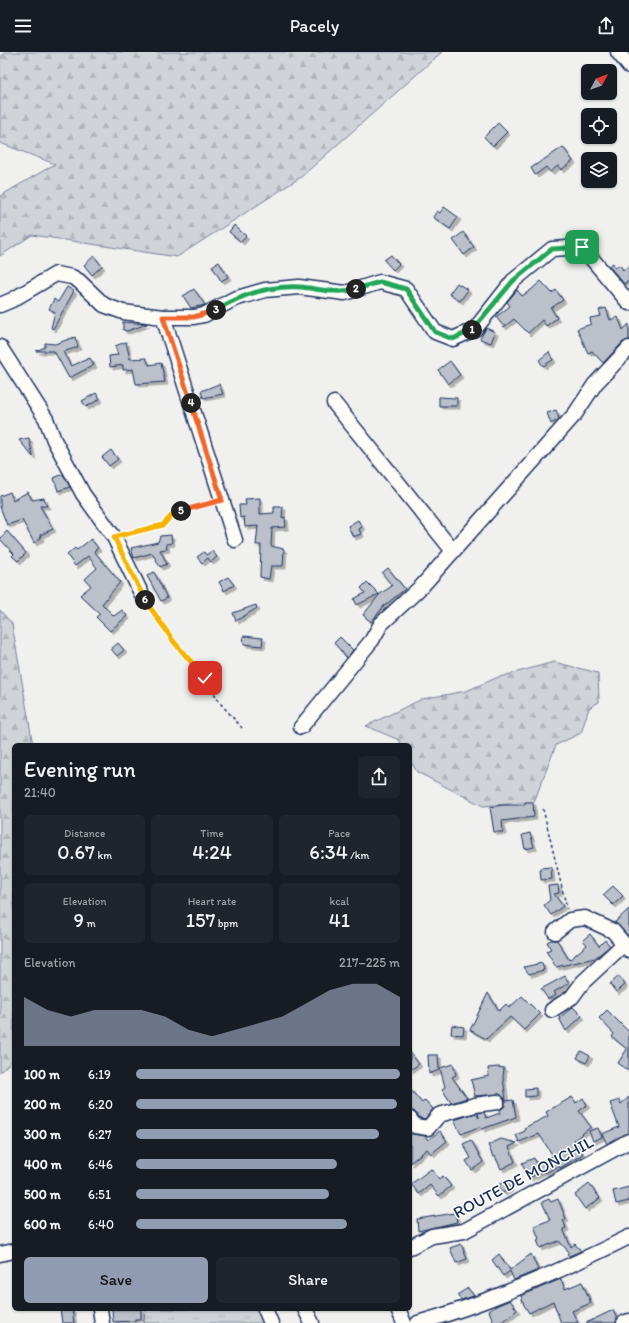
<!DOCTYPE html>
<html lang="en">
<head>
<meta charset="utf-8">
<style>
  :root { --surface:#171b24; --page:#20242c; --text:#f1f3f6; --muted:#9ea1a6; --accent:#919bb2 }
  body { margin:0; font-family:Itim,sans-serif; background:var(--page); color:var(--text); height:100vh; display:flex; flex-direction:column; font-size:15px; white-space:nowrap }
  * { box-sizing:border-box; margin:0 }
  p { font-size:13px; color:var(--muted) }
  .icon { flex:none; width:22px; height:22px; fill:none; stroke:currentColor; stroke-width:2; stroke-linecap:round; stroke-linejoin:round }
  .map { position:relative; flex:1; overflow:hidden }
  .side { position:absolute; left:12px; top:691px; width:400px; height:568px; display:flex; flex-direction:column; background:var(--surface); border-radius:6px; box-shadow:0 1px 3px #0004 }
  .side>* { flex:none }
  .needle { width:26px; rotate:49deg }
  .tools { position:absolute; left:581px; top:12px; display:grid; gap:8px }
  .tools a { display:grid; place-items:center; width:36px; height:36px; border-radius:6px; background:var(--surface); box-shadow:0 1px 3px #0004; font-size:20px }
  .pin { position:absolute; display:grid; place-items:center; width:34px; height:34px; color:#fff; margin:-17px; border-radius:8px; box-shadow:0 2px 6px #0006 }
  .km { position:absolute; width:20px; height:20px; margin:-10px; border-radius:50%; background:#222; color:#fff; font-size:11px; line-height:20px; text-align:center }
  .round { display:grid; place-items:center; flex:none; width:42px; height:42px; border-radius:6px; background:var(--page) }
  .overview { display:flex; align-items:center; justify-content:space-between; height:68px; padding:0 12px }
  h1 { font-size:22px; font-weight:600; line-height:30px }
  .figures { display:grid; grid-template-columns:repeat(3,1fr); gap:6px; height:68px; padding:4px 12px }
  .figures div { display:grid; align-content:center; border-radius:6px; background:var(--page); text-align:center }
  .figures b { font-size:20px; font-weight:600 }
  .figures small { font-size:11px; font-weight:400 }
  .figures p { font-size:11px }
  .chart { height:112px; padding:8px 12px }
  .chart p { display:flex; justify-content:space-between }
  .chart svg { width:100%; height:72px; margin-top:4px; fill:var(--accent); opacity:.7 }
  .cta { display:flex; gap:8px; margin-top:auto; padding:8px 12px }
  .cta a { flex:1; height:46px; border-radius:6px; background:var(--accent); color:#111; font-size:16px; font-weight:600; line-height:46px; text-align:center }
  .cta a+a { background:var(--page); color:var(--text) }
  ul { padding:0 12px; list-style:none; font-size:13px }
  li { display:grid; grid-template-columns:64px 48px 1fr; align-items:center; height:30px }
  li i { height:10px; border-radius:5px; background:var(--accent) }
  header { display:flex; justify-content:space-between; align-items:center; height:52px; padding:0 12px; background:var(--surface); font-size:18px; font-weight:600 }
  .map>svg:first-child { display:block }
  .grass { fill:url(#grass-tufts); stroke:#76819b }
  .forest { fill:url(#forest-firs); stroke:#76819b }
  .building { fill:#bbc0ca; stroke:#1b2f5e; filter:url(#shadow) }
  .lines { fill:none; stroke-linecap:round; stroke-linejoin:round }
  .minor-casing { stroke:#1b2f5e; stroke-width:17 }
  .path { stroke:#1b2f5e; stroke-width:1.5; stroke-dasharray:3 3; stroke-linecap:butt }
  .minor { stroke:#fdfcf7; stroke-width:14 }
  .split-1-casing { stroke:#fff; stroke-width:8 }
  .split-2-casing { stroke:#fff; stroke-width:8 }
  .split-3-casing { stroke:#fff; stroke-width:8 }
  .split-4-casing { stroke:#fff; stroke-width:8 }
  .split-5-casing { stroke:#fff; stroke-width:8 }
  .split-6-casing { stroke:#fff; stroke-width:8 }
  .split-7-casing { stroke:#fff; stroke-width:8 }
  .split-1 { stroke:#22a559; stroke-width:5 }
  .split-2 { stroke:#22a559; stroke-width:5 }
  .split-3 { stroke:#22a559; stroke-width:5 }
  .split-4 { stroke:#f0652b; stroke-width:5 }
  .split-5 { stroke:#f0652b; stroke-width:5 }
  .split-6 { stroke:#f5b400; stroke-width:5 }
  .split-7 { stroke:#f5b400; stroke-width:5 }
  .labels { text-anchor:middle; stroke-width:3; stroke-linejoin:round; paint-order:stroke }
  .street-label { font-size:17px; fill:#1b2f5e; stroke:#fdfcf7 }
</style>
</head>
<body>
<header><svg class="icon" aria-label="menu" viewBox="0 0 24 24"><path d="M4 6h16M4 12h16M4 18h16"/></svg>Pacely<svg class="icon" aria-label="share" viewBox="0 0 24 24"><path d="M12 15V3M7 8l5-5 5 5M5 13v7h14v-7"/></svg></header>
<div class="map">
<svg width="629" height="1271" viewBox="0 0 629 1271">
  <defs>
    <pattern id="grass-tufts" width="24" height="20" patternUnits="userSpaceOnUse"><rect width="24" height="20" fill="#d0d3d8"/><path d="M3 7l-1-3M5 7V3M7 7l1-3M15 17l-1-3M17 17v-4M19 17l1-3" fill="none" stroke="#b2b5bc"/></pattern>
    <pattern id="forest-firs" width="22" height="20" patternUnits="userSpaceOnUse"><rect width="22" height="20" fill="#d0d3d8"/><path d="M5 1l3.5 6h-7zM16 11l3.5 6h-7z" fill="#b2b5bc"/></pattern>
    <filter id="shadow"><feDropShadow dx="3" dy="3" stdDeviation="0" flood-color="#0004"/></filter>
  </defs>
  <rect width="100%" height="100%" fill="#f0f0ee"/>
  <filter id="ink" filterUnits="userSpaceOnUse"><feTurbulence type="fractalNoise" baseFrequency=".025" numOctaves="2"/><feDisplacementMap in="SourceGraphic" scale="8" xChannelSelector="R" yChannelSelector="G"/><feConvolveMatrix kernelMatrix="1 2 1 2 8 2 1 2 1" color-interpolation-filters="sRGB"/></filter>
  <g filter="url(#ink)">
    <!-- grass -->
    <polygon class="grass" points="145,1257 258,1257 265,1271 144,1271"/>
    <!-- forest -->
    <g class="forest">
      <polygon points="4,0 442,0 301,125 177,205 32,183 0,204 0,144 55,112 0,91 0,8"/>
      <polygon points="0,558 12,572 33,693 14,693 14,1007 0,1020"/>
      <polygon points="554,610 598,621 599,650 589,656 581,681 556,693 534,750 483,754 417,720 410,708 410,693 402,693 399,688 366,674 422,647 466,639 496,626"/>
    </g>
    <!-- building -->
    <g class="building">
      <polygon points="498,71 507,80 493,94 484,85"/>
      <polygon points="563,95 573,109 561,118 558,114 550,120 546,115 535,123 531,116"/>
      <polygon points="444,155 458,165 450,177 433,165 437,159 440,161"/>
      <polygon points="234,173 246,184 241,190 229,180"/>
      <polygon points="463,180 474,195 464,203 453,188"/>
      <polygon points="391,203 399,212 393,218 384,208"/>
      <polygon points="94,204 102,214 92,223 84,213"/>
      <polygon points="219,210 228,225 221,229 212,214"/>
      <polygon points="613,211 615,216 620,213 623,218 629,214 629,229 624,232 609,214"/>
      <polygon points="541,229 552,241 556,238 563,248 551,256 557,266 546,274 542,268 528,281 514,267 504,275 496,265 510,254 507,250 517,238 522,244 531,238"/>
      <polygon points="457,231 468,238 460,249 449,242"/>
      <polygon points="67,235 74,239 53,277 51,276 55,260 49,257 54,247 58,250"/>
      <polygon points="194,237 205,253 191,256 183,244"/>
      <polygon points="606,256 610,268 618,265 623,278 629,272 629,288 623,290 603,311 592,299 588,301 577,277 591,272 590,266 601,264 599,258"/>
      <polygon points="123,270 147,272 127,279 123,278"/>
      <polygon points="486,276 495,280 491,291 480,287"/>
      <polygon points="75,285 78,295 63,300 71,314 90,306 94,313 69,326 54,299 36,299 45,295 45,291 55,292"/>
      <polygon points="126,290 130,307 146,306 149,313 161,311 165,330 136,332 133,317 123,318 123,313 110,315 109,304 118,303 115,294"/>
      <polygon points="549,300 553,308 543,314 539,308"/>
      <polygon points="450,309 460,323 448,332 438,318"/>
      <polygon points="219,332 223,342 203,346 201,339"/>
      <polygon points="96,341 100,347 86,355 82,349"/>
      <polygon points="439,345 457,346 457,354 439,354"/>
      <polygon points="556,358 559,367 551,372 547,361"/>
      <polygon points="29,386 33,405 19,388"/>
      <polygon points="111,398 118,407 109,414 102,405"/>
      <polygon points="63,422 70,435 58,439 54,426"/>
      <polygon points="10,440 13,448 28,440 32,448 44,446 47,454 40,454 53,477 40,483 41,486 34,491 22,468 7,473 0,455 0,444"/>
      <polygon points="260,446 260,462 274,461 274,455 283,455 282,466 285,465 286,475 272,476 271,494 284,497 283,514 271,514 269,527 260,525 261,493 256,493 258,474 245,475 244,465 240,466 239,453 246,453 245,447"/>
      <polygon points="358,468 362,475 359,477 361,482 353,485 348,474"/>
      <polygon points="7,479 26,501 18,509 12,504 14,502 0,487"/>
      <polygon points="171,483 172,491 166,492 167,497 160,498 167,512 160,515 152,501 134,506 131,496 158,490 160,484"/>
      <polygon points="91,487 98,496 94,499 120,530 102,552 114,564 122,558 127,564 110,579 96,565 100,562 80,543 91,534 85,527 97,516 88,504 75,514 67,503 75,496 77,498"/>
      <polygon points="212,499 217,505 211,510 208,506 202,511 197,505 204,500 206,503"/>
      <polygon points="388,516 405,537 384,554 371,570 363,563 380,542 392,534 382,521"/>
      <polygon points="154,520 167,546 161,549 147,524"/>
      <polygon points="228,525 234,533 224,539 219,530"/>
      <polygon points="367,530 379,542 357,553 354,547 365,541 361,536"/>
      <polygon points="256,553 257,556 236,569 233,561"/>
      <polygon points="243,584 263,586 262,594 244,592"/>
      <polygon points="340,585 353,598 347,606 334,591"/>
      <polygon points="118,591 124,598 117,604 111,597"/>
      <polygon points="525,750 533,750 534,765 502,769 503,780 494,780 490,755 503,753 525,753"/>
      <polygon points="530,781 534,795 525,797 522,783"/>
      <polygon points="551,815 552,827 541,828 540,816"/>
      <polygon points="558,833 559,841 554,842 563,854 551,863 544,853 550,848 548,834"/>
      <polygon points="613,834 623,844 613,853 603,843"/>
      <polygon points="629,857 629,885 615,870"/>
      <polygon points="590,882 599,894 605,888 610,894 595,906 556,915 546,899 551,897 547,890 551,888 557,888 569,908 587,893 583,888"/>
      <polygon points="542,911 544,918 529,922 524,915"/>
      <polygon points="565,924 569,931 554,940 556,943 548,947 541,937"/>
      <polygon points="619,924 625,933 616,940 610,932"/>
      <polygon points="488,941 499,959 506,952 509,956 522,944 540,962 524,978 510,965 486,987 470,978"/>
      <polygon points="573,955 582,964 566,979 559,966"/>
      <polygon points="607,958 629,980 629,1019 618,1011 627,997 612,985 614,982 599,966"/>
      <polygon points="452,973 464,975 463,983 451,982"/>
      <polygon points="581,999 590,1004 586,1011 577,1006"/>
      <polygon points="410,1000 419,1012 410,1018"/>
      <polygon points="428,1003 438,1003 439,1018 429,1022"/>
      <polygon points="453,1012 456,1023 452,1025 467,1046 451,1051 442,1037 445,1035 440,1016"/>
      <polygon points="498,1015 504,1016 503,1025 506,1049 513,1048 516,1065 482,1077 481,1074 461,1082 454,1068 476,1061 479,1066 478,1061 484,1060 486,1066 500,1061 500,1058 505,1054 505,1048 500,1042 475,1044 471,1028 489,1024 488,1016"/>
      <polygon points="536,1036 536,1044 525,1045 525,1037"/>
      <polygon points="410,1037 422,1051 425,1048 433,1057 425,1067 420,1066 414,1059 410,1059"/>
      <polygon points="572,1045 576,1051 583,1046 587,1053 579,1059 591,1075 574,1088 583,1102 560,1116 559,1114 545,1121 544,1119 528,1126 522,1111 534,1106 537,1112 553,1104 539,1082 519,1090 516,1083 525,1079 524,1076 548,1064 546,1060"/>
      <polygon points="629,1045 629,1081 607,1092 602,1082 619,1075 610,1051 620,1048 621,1052"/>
      <polygon points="598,1076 602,1085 593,1089 589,1079"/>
      <polygon points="440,1079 447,1089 431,1102 427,1097 410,1111 410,1084 412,1082 425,1084 428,1088"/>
      <polygon points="501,1087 517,1091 509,1095 515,1110 501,1117 495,1104 493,1105 488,1093"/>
      <polygon points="471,1088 483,1110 472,1118 466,1109 471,1106 463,1092"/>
      <polygon points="431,1117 439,1127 443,1124 451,1134 439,1144 430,1133 419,1142 411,1132"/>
      <polygon points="506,1129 510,1137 503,1141 498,1133"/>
      <polygon points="589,1132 600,1146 585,1157 575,1143"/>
      <polygon points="629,1135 629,1149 616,1152 613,1139"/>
      <polygon points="549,1147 551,1150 558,1147 566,1167 563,1168 566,1176 563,1177 571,1195 575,1192 581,1199 569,1204 567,1202 569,1200 559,1189 540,1196 537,1188 539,1187 534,1174 550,1168 542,1150"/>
      <polygon points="455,1161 457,1170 418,1179 417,1167"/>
      <polygon points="461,1192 467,1207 456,1211 450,1196"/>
      <polygon points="499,1202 510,1218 531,1202 538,1218 514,1228 510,1219 503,1224 492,1208"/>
      <polygon points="561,1227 565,1237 582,1230 591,1251 572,1259 578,1271 561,1271 553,1249 529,1261 524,1253 521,1244"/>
      <polygon points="468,1236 474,1244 461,1248 457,1243"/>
      <polygon points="510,1248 517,1258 500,1271 494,1271 489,1259 496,1254"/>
      <polygon points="60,1257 72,1257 74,1271 62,1271"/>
      <polygon points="112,1257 141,1257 141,1267 135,1267 135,1269 113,1270"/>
      <polygon points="613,1258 617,1267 616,1271 586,1271"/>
    </g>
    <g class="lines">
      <!-- minor casing -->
      <g class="minor-casing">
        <g id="minor">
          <polyline points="618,0 629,14"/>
          <polyline points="0,253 12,248 56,222 72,225 79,229 104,253 123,260 163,265 194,265 204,263 234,247 265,238 299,235 345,241 380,230 406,237 435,280 453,287 475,277 513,229 552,197 582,195 629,251"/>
          <polyline points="163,265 235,488"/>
          <polyline points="0,295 46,367 54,388 83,442 114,485 143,545"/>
          <polyline points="334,351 453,499"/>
          <polyline points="301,675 372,588 381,572 422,534 575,362 595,332 629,296"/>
          <polyline points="555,880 570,868 585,866 613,879 629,898"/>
          <polyline points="552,958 572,945 583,930 624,892"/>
          <polyline points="410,1067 415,1074 428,1076 439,1063 475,1053 497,1050"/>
          <polyline points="410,1195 432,1184 464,1179 629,1089"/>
          <polyline points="0,1202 14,1199"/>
          <polyline points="100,1257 102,1271"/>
          <polyline points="265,1257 271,1271"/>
          <polyline points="305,1257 312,1271"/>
          <polyline points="398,1257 404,1271"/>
          <path d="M418 1271C491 1250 561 1219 629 1185"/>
          <polyline points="624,1271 629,1269"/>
        </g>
      </g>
      <!-- path -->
      <g class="path">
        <polyline points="125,483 163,473 178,460 210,452"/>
        <polyline points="150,555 173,590 205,626 220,651 242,676"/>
        <polyline points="543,757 567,857"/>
      </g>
      <!-- minor -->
      <use href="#minor" class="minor"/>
    </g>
  </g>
  <g class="lines" filter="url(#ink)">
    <!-- split-1 casing -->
    <g class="split-1-casing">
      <polyline id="split-1" points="472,278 513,229 552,197 582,195"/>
    </g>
    <!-- split-2 casing -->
    <g class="split-2-casing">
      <polyline id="split-2" points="356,237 380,230 406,237 435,280 453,287 472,278"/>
    </g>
    <!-- split-3 casing -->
    <g class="split-3-casing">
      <path id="split-3" d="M216 258C241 243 271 233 301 235 319 237 338 242 356 237"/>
    </g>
    <!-- split-4 casing -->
    <g class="split-4-casing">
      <polyline id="split-4" points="191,351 163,265 194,265 216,258"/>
    </g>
    <!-- split-5 casing -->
    <g class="split-5-casing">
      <polyline id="split-5" points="181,459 222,448 191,351"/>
    </g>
    <!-- split-6 casing -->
    <g class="split-6-casing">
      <polyline id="split-6" points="145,548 114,485 163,473 173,462 181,459"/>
    </g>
    <!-- split-7 casing -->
    <g class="split-7-casing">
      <polyline id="split-7" points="145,548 174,590 205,626"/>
    </g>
    <!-- split-1 -->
    <use href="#split-1" class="split-1"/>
    <!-- split-2 -->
    <use href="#split-2" class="split-2"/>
    <!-- split-3 -->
    <use href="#split-3" class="split-3"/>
    <!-- split-4 -->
    <use href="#split-4" class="split-4"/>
    <!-- split-5 -->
    <use href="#split-5" class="split-5"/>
    <!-- split-6 -->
    <use href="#split-6" class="split-6"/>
    <!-- split-7 -->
    <use href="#split-7" class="split-7"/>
  </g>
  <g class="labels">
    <!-- street labels -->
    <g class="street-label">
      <text transform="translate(523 1125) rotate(-28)" y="6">ROUTE DE MONCHIL</text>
    </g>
  </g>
</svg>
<div class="tools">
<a><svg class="needle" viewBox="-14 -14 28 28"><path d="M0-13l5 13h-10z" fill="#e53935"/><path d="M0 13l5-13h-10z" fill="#9ea1a6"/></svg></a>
<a><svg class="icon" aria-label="locate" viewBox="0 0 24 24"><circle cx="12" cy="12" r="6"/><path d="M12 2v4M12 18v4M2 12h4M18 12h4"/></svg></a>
<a><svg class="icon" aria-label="layers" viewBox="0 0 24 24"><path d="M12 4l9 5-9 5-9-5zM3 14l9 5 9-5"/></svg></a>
</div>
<div class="pin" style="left:582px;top:195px;background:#1e9e55"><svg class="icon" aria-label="arrive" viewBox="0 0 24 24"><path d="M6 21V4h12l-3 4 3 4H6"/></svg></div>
<div class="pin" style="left:205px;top:626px;background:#d93025"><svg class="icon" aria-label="check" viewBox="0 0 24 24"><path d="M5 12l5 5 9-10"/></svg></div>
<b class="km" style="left:472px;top:278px">1</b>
<b class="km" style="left:356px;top:237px">2</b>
<b class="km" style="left:216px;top:258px">3</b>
<b class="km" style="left:191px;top:351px">4</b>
<b class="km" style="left:181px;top:459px">5</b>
<b class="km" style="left:145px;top:548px">6</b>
<section class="side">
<div class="overview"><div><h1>Evening run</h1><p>21:40</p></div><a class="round"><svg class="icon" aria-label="share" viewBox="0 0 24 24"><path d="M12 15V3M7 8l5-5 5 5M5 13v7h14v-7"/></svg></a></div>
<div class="figures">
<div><p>Distance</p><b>0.67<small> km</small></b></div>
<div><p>Time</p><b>4:24</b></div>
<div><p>Pace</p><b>6:34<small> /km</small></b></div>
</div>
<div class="figures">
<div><p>Elevation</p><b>9<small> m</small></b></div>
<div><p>Heart rate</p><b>157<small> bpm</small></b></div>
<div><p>kcal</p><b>41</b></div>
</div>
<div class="chart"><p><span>Elevation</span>217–225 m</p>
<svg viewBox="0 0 160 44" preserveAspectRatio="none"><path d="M0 44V14L10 22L20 26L30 22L40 22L50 22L60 26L70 34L80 38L90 34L100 30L110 26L120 18L130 10L140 6L150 6L160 14V44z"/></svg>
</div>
<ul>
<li><b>100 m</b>6:19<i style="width:100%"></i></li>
<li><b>200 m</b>6:20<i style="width:99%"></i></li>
<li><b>300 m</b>6:27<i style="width:92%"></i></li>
<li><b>400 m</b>6:46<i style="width:76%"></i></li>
<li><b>500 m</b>6:51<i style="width:73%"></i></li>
<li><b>600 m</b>6:40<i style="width:80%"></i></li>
</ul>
<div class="cta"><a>Save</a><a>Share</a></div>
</section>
</div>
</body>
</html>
